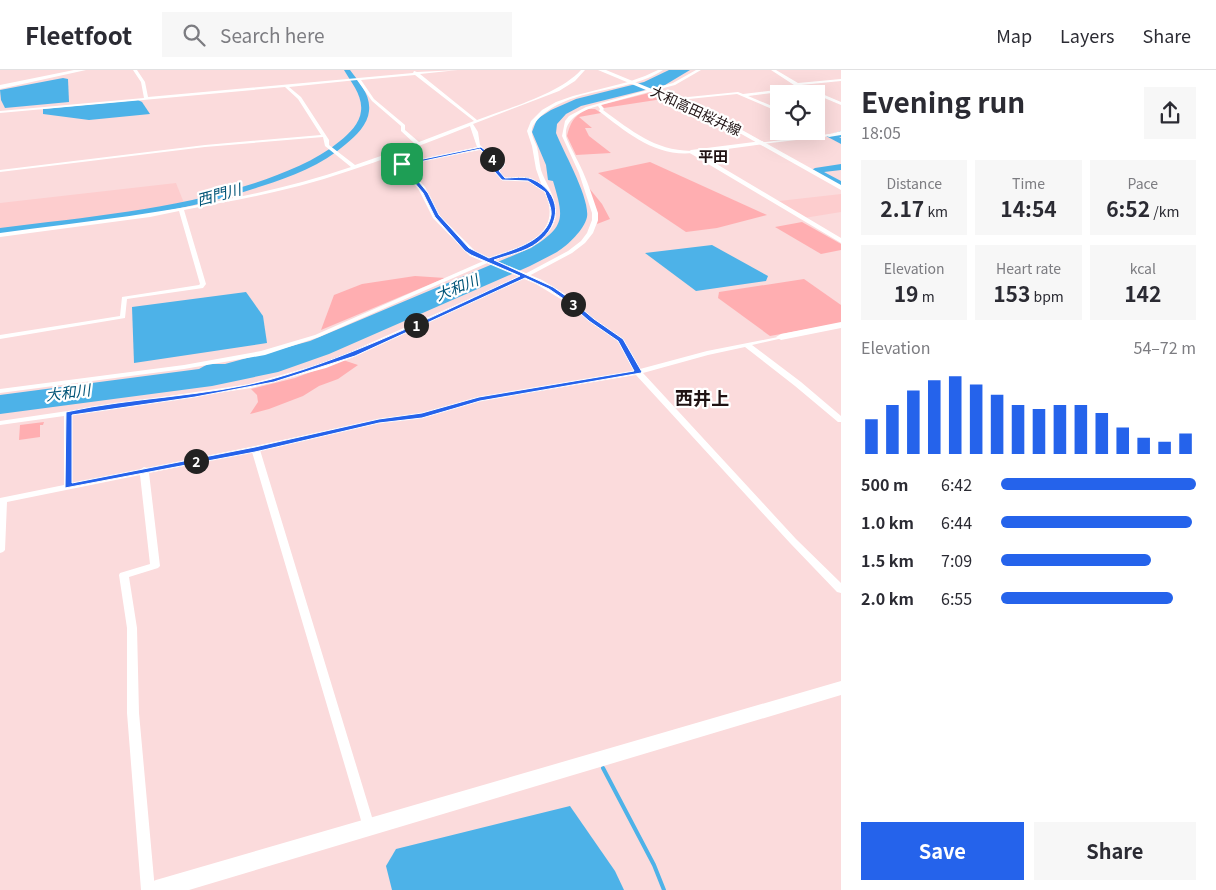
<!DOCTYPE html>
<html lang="en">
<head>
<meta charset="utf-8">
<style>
  :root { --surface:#fff; --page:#f7f7f7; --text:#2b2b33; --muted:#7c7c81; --line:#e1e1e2; --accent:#2563eb }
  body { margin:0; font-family:Georgia,"Noto Sans JP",serif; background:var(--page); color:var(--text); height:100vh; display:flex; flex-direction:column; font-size:19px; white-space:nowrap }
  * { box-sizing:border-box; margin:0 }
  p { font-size:16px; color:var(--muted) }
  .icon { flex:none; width:28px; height:28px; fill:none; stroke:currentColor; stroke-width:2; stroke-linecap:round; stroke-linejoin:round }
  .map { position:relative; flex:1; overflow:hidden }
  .sheet { display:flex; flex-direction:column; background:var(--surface); width:375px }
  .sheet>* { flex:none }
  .buttons { position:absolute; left:770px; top:15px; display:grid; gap:10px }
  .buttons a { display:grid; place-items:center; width:55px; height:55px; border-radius:0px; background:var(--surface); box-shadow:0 5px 20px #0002; font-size:25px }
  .pin { position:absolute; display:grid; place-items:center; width:42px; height:42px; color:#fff; margin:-21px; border-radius:10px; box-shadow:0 2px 8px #0006 }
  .km { position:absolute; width:25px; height:25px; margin:-12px; border-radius:50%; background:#222; color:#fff; font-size:14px; line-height:25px; text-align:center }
  .round { display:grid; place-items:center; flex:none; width:52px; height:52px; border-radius:0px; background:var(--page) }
  .headline { display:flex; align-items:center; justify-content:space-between; height:85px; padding:0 20px }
  h1 { font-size:28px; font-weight:700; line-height:38px }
  .stats { display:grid; grid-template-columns:repeat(3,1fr); gap:8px; height:85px; padding:5px 20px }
  .stats div { display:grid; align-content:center; border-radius:0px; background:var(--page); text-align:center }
  .stats b { font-size:21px; font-weight:700 }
  .stats small { font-size:14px; font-weight:400 }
  .stats p { font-size:14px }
  .chart { height:140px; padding:10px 20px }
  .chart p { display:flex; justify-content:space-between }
  .chart svg { width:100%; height:90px; margin-top:5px; stroke:var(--accent); stroke-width:6 }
  .primary-button { display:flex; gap:10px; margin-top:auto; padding:10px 20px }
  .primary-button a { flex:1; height:58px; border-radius:0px; background:var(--accent); color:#fff; font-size:20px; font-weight:700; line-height:58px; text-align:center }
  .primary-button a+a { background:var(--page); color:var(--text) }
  ul { padding:0 20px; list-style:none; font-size:16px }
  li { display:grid; grid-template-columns:80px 60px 1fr; align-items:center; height:38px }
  li i { height:12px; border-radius:6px; background:var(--accent) }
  header { display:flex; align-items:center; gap:30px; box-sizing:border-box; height:70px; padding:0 25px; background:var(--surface); border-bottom:1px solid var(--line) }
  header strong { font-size:24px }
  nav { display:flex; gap:28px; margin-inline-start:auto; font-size:18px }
  .search { width:350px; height:45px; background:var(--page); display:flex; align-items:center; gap:12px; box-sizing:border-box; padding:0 18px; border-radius:0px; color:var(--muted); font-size:19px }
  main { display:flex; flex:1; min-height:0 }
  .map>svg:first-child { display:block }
  .built { fill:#fdcdce }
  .green { fill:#ffaeb1 }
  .water { fill:#4db2e8 }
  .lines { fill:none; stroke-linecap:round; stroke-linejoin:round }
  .stream { stroke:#4db2e8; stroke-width:4 }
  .river { fill:#4db2e8; fill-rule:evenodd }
  .street { fill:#fff; fill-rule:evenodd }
  .secondary { fill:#fff; fill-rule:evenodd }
  .primary { fill:#fff; fill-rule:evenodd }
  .route { fill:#2563eb; stroke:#fff; fill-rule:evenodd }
  .labels { text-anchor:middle; stroke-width:4.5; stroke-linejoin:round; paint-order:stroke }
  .far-street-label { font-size:14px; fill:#1f1213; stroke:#fff }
  .far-neighbourhood-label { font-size:15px; font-weight:bold; fill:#1f1213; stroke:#fff }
  .far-water-label { font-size:15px; font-style:italic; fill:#005477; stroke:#fff }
  .neighbourhood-label { font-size:18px; font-weight:bold; fill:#1f1213; stroke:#fff }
</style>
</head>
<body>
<header>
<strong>Fleetfoot</strong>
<div class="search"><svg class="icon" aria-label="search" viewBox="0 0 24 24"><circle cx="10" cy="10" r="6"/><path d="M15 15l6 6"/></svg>Search here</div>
<nav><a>Map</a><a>Layers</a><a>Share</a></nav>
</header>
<main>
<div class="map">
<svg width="841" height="820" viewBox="0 0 841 820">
  <rect width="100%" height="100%" fill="#fbdbdc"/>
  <!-- built -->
  <g class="built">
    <polygon points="176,113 184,133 150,140 0,159 0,133"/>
    <polygon points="841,124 841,142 804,148 779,131"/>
  </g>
  <!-- green -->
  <g class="green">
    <polygon points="653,22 669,28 604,38 601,35"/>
    <path d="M588 39H595L601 43 579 47 592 58H585L589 66 611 83 576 85 567 66C571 51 574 46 588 39Z"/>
    <polygon points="650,92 767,145 717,158 686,162 598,103"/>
    <polygon points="589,118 602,134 610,149 597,154 598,150"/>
    <polygon points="802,152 841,174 841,180 821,184 775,157"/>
    <polygon points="415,206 445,208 321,260 334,225 362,214"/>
    <polygon points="804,209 841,235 841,253 770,266 718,228 719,222"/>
    <polygon points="343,290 358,295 338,309 319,316 303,326 269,339 250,344 258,332 257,325 251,319 295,308"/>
    <polygon points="44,352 43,355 40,355 40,367 19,370 20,355"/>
  </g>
  <!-- water -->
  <g class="water">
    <path d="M669 0H690L665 15 581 36 566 44 557 54 556 63C563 81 590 128 587 147 584 160 568 175 557 182 548 187 539 191 530 196L329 284 278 302 212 316 0 344V325L199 299 208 294H225L310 271 531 178C566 156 564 148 553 111L548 110 546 95 532 62 537 49 551 40 576 29 644 12Z"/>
    <polygon points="63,8 68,9 69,32 5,38 1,30 0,20"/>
    <polygon points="138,30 142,32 150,44 89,50 43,44 43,39"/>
    <polygon points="712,175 768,206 766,211 696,221 645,183"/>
    <polygon points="246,222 263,246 267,273 134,293 132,237"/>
    <polygon points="570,736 615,801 624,820 392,820 386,796 396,779"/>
  </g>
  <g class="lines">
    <!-- stream -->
    <polyline class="stream" points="603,698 654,795 664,820"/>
    <!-- river -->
    <g class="river">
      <path d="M344 0H350C359 12 371 25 369 41 368 54 356 66 346 74 322 95 291 107 262 116 177 145 88 153 0 164V158C86 147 172 140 255 113 284 103 316 91 340 71 349 64 360 53 361 41 363 26 351 12 344 0Z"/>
      <polygon points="841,61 841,67 839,67 841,68 841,74 826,66"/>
      <polygon points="841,94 841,100 824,102 841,111 841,118 810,101 815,98"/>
    </g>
    <!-- street -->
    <g class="street">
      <path d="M133 0H137L145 12 148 27 413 3 414 1 417 2 458 0 420 4 477 50C509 38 559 24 581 0H585L575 11 559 21 473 54 478 62 480 75 496 92 505 94 499 101 504 108H529L542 116 536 99 532 76 527 61 531 51 542 40 556 32 573 26 628 12 645 6 658 0H663C626 25 564 16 535 53 528 61 534 69 537 77 539 85 539 93 541 100 545 112 553 122 555 135 562 166 525 180 501 187L319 267 265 285 184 299 0 323V319L184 295 261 281 315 265 497 185C529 175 562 162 545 122L528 111 501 110 494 101 499 95 492 94 489 89 480 80 401 95 399 94 477 77 470 56C406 81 341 107 274 122 244 129 214 134 184 140L206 214 203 218 127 229 125 248 0 269V265L120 246 122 227 199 215 200 214 179 141 150 147 0 167V163C116 148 239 135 351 97L325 76 323 67 205 77 0 102V100L205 75 321 65 298 29 285 17 0 43V41L144 28 141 12ZM415 5 474 51 419 72 405 60V55L374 29 361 10ZM357 10 372 31 401 56V61L415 74 355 95 329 75V70L301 27 289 17Z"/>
      <path d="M696 0H701L675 15 601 35 604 39 603 40C632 61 654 80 691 81H693V83C655 87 626 62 599 41L600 39 598 36C584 40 564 48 566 66 567 72 580 94 583 102 589 115 593 129 598 143V150L593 163 585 173 572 183 527 207 356 286 326 298 251 318 72 345V413L140 400 144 397 147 398 255 376 379 349 421 344 479 327 634 301 618 271 589 251 565 230 564 229 567 227 593 249 623 269 640 299 707 281 783 266V268L752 275 801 312 841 346V352H838L795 316 745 277 708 285 643 303 796 469 841 513V523L837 522 790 473 636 305 480 331 422 348 379 353 260 380 375 757 374 761 369 763 364 761 363 757 252 382 149 403 160 496 158 498 129 507 137 558 139 643 155 820H141L127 643V558L119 505 120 503 150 494 140 405 7 432 5 480 3 482 0 483V428L64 415V346L0 355V351L250 314 320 294 350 282 523 205 568 181 581 171 587 163 592 150V143L579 103 562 66 565 51 569 46 586 37 673 13Z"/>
      <polygon points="771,0 776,0 798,13 841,9 841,11 801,15 841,32 841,35 803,19 748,26 779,39 779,42 737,24 689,29 681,32 679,31 688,27 738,22 743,24 800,17 794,15"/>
      <polygon points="829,64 831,66 761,74 759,73"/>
    </g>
    <!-- secondary -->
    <g class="secondary">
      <polygon points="841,61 841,65 829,67 826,65"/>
      <polygon points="762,71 765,73 764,74 698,83 841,168 841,173 688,82 691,80"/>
      <polygon points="391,83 395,83 425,117 439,145 476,182 542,210 570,227 570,231 564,231 536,214 470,186 433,148 419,120 391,85"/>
      <polygon points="841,252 841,258 781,270 776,267 781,264"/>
      <polygon points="841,611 841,625 189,820 146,820 149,813 156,810"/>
    </g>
    <!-- primary -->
    <g class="primary">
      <polygon points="74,0 86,0 0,19 0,15"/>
      <polygon points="598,0 606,0 717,46 841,115 841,120 713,48"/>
    </g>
  </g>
  <!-- route -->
  <path class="route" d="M481 77 494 87 496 92 505 94 499 101 505 108C513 108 524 106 532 109 562 122 563 154 537 173 525 182 508 185 494 190L553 217 569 228 594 249 623 269 642 302 641 303 480 331 422 348 379 353 255 382 65 418 66 342C133 327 205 327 272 309 358 285 439 243 520 206L471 185 465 181 435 147 423 123 399 94ZM480 79 490 89 492 94 500 95 494 101 502 110 528 111 545 122C547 129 552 138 551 145 547 172 511 180 489 188L469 178 439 145 428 123 405 95ZM525 208 549 219 565 230 589 251 618 271 634 301 479 327 422 343 379 349 255 377 72 413V345L195 327 274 312 355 286Z"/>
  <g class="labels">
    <!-- far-street labels -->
    <g class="far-street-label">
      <text transform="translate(696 41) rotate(25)" y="5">大和高田桜井線</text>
    </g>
    <!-- far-neighbourhood labels -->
    <g class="far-neighbourhood-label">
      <text x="713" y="92">平田</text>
    </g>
    <!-- far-water labels -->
    <g class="far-water-label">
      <text transform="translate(219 125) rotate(-15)" y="5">西門川</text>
      <text transform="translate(457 218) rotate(-22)" y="5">大和川</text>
      <text transform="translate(68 323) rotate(-7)" y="5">大和川</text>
    </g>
    <!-- neighbourhood labels -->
    <g class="neighbourhood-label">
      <text x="702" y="335">西井上</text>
    </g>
  </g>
</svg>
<div class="buttons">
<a><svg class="icon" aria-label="locate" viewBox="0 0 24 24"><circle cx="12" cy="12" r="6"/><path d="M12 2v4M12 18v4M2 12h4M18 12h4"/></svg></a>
</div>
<div class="pin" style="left:402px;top:94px;background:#1e9e55"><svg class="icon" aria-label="arrive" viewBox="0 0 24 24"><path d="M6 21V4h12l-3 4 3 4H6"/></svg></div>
<b class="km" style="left:416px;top:255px">1</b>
<b class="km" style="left:196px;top:391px">2</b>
<b class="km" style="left:573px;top:234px">3</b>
<b class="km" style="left:492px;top:89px">4</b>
</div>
<section class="sheet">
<div class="headline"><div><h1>Evening run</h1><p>18:05</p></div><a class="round"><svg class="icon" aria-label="share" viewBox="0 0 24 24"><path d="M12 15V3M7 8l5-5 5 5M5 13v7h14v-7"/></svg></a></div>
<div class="stats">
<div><p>Distance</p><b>2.17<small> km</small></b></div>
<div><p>Time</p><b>14:54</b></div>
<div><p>Pace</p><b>6:52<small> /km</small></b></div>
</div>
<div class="stats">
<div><p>Elevation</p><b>19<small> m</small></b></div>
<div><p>Heart rate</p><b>153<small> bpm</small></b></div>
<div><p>kcal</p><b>142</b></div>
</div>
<div class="chart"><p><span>Elevation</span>54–72 m</p>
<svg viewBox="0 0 160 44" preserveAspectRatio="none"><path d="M5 44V27M15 44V20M25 44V13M35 44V8M45 44V6M55 44V10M65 44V15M75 44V20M85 44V22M95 44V20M105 44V20M115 44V24M125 44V31M135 44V36M145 44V38M155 44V34"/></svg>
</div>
<ul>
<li><b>500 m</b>6:42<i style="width:100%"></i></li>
<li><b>1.0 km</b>6:44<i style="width:98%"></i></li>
<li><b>1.5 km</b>7:09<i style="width:77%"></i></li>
<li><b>2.0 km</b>6:55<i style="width:88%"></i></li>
</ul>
<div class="primary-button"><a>Save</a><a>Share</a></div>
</section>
</main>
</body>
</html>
